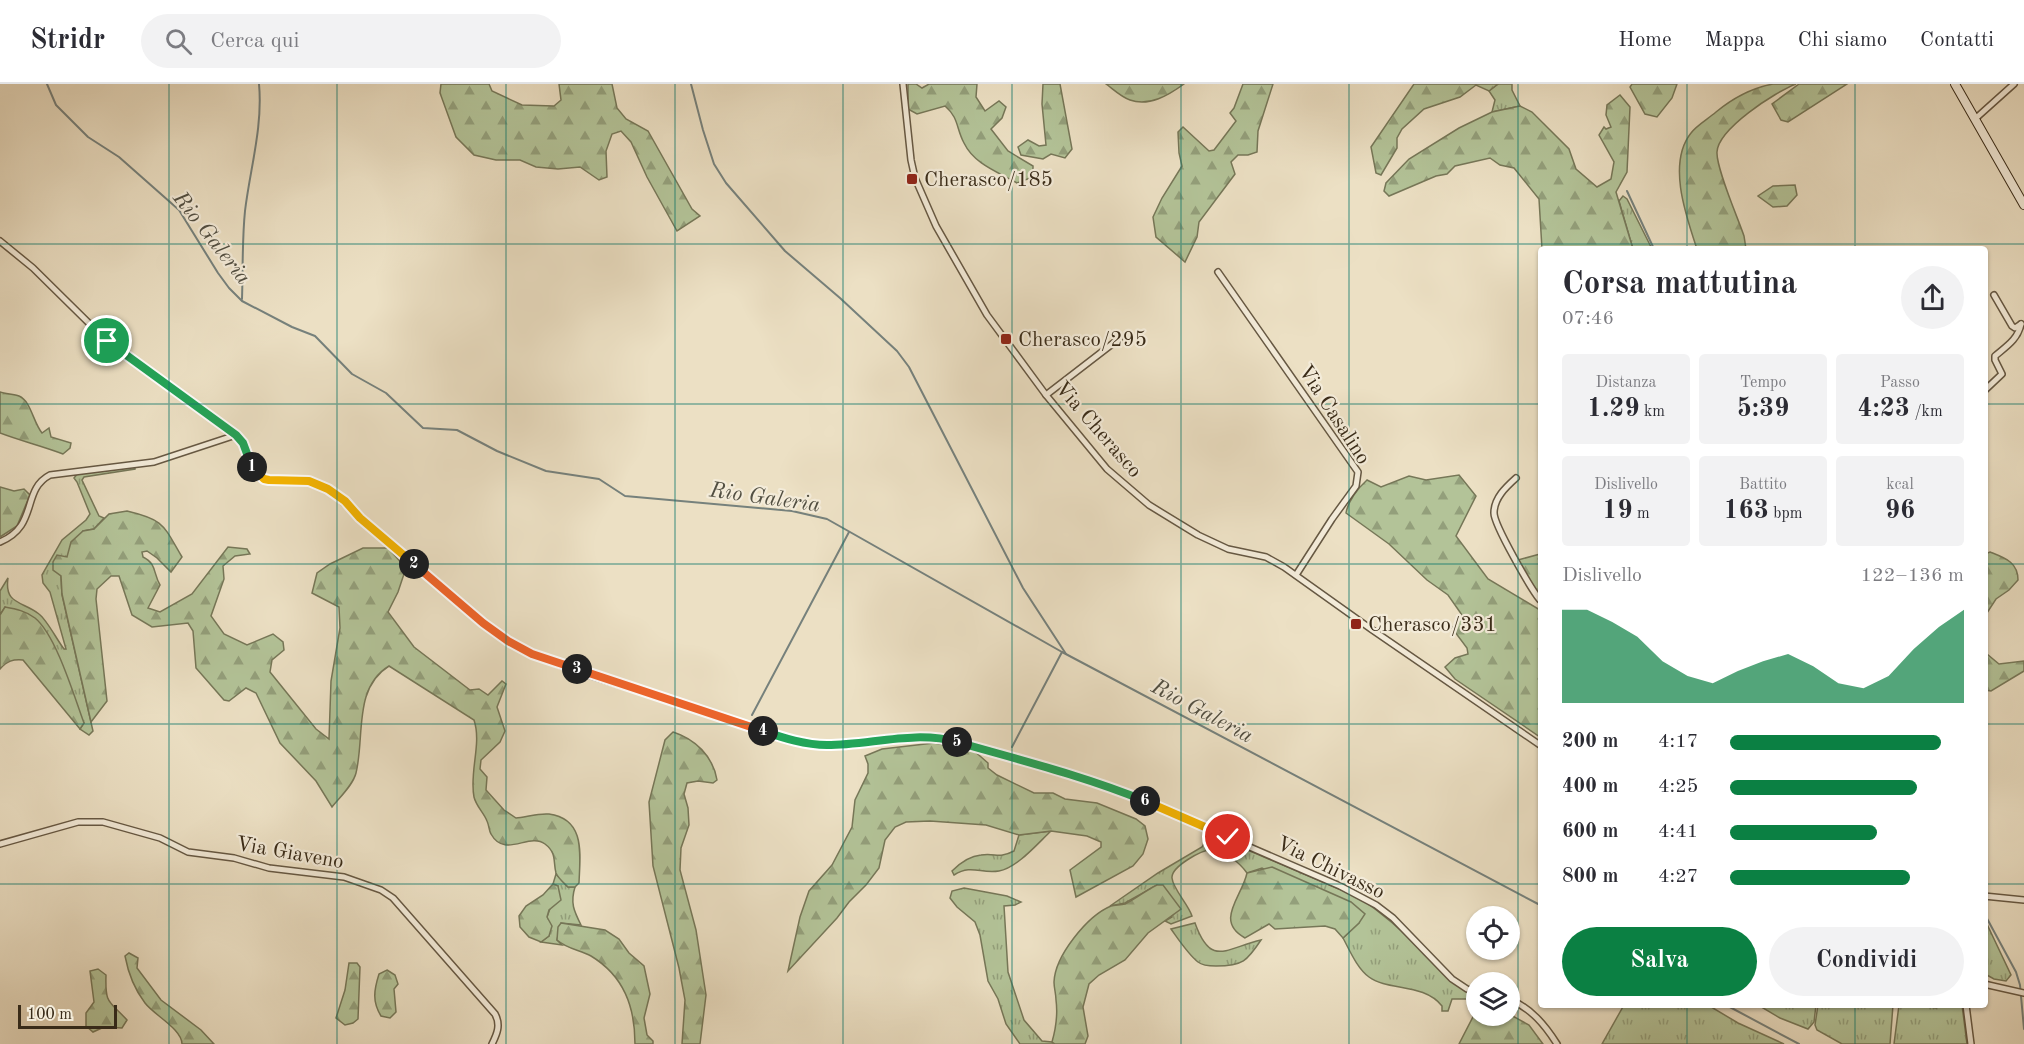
<!DOCTYPE html>
<html lang="it">
<head>
<meta charset="utf-8">
<style>
  :root { --surface:#fff; --page:#f2f2f3; --text:#2b2b33; --muted:#7c7c81; --line:#e1e1e2; --accent:#0b8043 }
  body { margin:0; font-family:"Old Standard TT",serif; background:var(--page); color:var(--text); height:100vh; display:flex; flex-direction:column; font-size:22px; white-space:nowrap }
  * { box-sizing:border-box; margin:0 }
  p { font-size:20px; color:var(--muted) }
  .icon { flex:none; width:33px; height:33px; fill:none; stroke:currentColor; stroke-width:2; stroke-linecap:round; stroke-linejoin:round }
  .map { position:relative; flex:1; overflow:hidden }
  .drawer { position:absolute; left:1538px; top:162px; width:450px; height:762px; display:flex; flex-direction:column; background:var(--surface); border-radius:6px; box-shadow:0 2px 4px #0004 }
  .drawer>* { flex:none }
  .controls { position:absolute; left:1466px; top:822px; display:grid; gap:12px }
  .controls a { display:grid; place-items:center; width:54px; height:54px; border-radius:50%; background:var(--surface); box-shadow:0 2px 4px #0004; font-size:30px }
  .scale { position:absolute; left:18px; bottom:15px; width:99px; box-sizing:border-box; padding-left:6px; border:3px solid #392b18; border-top:0; font-size:16px; line-height:21px; white-space:nowrap; color:#392b18; -webkit-text-stroke:4px #f3ebd9; paint-order:stroke }
  .pin { position:absolute; display:grid; place-items:center; width:51px; height:51px; color:#fff; margin:-26px; border:3px solid #fff; border-radius:50%; box-shadow:0 2px 6px #0007 }
  .km { position:absolute; width:30px; height:30px; margin:-15px; border-radius:50%; background:#222; color:#fff; font-size:16px; line-height:30px; text-align:center }
  .round { display:grid; place-items:center; flex:none; width:63px; height:63px; border-radius:32px; background:var(--page) }
  .summary { display:flex; align-items:center; justify-content:space-between; height:102px; padding:0 24px }
  h1 { font-size:33px; font-weight:600; line-height:45px }
  .stats { display:grid; grid-template-columns:repeat(3,1fr); gap:9px; height:102px; padding:6px 24px }
  .stats div { display:grid; align-content:center; border-radius:6px; background:var(--page); text-align:center }
  .stats b { font-size:26px; font-weight:600 }
  .stats small { font-size:16px; font-weight:400 }
  .stats p { font-size:16px }
  .chart { height:168px; padding:12px 24px }
  .chart p { display:flex; justify-content:space-between }
  .chart svg { width:100%; height:108px; margin-top:6px; fill:var(--accent); opacity:.7 }
  .button { display:flex; gap:12px; margin-top:auto; padding:12px 24px }
  .button a { flex:1; height:69px; border-radius:36px; background:var(--accent); color:#fff; font-size:24px; font-weight:600; line-height:69px; text-align:center }
  .button a+a { background:var(--page); color:var(--text) }
  ul { padding:0 24px; list-style:none; font-size:20px }
  li { display:grid; grid-template-columns:96px 72px 1fr; align-items:center; height:45px }
  li i { height:15px; border-radius:8px; background:var(--accent) }
  header { display:flex; align-items:center; gap:36px; box-sizing:border-box; height:84px; padding:0 30px; background:var(--surface); border-bottom:2px solid var(--line) }
  header strong { font-size:28px }
  nav { display:flex; gap:33px; margin-inline-start:auto; font-size:21px }
  .search { width:420px; height:54px; background:var(--page); display:flex; align-items:center; gap:15px; box-sizing:border-box; padding:0 21px; border-radius:33px; color:var(--muted); font-size:22px }
  .map>svg:first-child { display:block }
  .grass { fill:url(#grass-tufts); stroke:#767758; stroke-width:1.5 }
  .forest { fill:url(#forest-firs); stroke:#767758; stroke-width:1.5 }
  .lines { fill:none; stroke-linecap:round; stroke-linejoin:round }
  .stream { stroke:#76817c; stroke-width:2 }
  .street-casing { stroke:#665843; stroke-width:8 }
  .secondary-casing { stroke:#392b18; stroke-width:10 }
  .street { stroke:#f3ebd9; stroke-width:5 }
  .secondary { stroke:#f3ebd9; stroke-width:8 }
  .split-1-casing { stroke:#fff; stroke-width:12 }
  .split-2-casing { stroke:#fff; stroke-width:12 }
  .split-3-casing { stroke:#fff; stroke-width:12 }
  .split-4-casing { stroke:#fff; stroke-width:12 }
  .split-5-casing { stroke:#fff; stroke-width:12 }
  .split-6-casing { stroke:#fff; stroke-width:12 }
  .split-7-casing { stroke:#fff; stroke-width:12 }
  .split-1 { stroke:#22a559; stroke-width:8 }
  .split-2 { stroke:#f5b400; stroke-width:8 }
  .split-3 { stroke:#f0652b; stroke-width:8 }
  .split-4 { stroke:#f0652b; stroke-width:8 }
  .split-5 { stroke:#22a559; stroke-width:8 }
  .split-6 { stroke:#22a559; stroke-width:8 }
  .split-7 { stroke:#f5b400; stroke-width:8 }
  .grid { fill:none; stroke:#0f766e; stroke-width:1.5; stroke-opacity:0.55 }
  .poi-dot { fill:#8f2418; stroke:#f3ebd9; stroke-width:2 }
  .labels { text-anchor:middle; stroke-width:4.5; stroke-linejoin:round; paint-order:stroke }
  .poi-label { font-size:21px; fill:#392b18; stroke:#f3ebd9; text-anchor:start }
  .street-label { font-size:21px; fill:#392b18; stroke:#f3ebd9 }
  .water-label { font-size:22px; font-style:italic; fill:#524f42; stroke:#f3ebd9 }
</style>
</head>
<body>
<header>
<strong>Stridr</strong>
<div class="search"><svg class="icon" aria-label="search" viewBox="0 0 24 24"><circle cx="10" cy="10" r="6"/><path d="M15 15l6 6"/></svg>Cerca qui</div>
<nav><a>Home</a><a>Mappa</a><a>Chi siamo</a><a>Contatti</a></nav>
</header>
<div class="map">
<svg width="2024" height="960" viewBox="0 0 2024 960">
  <defs>
    <pattern id="grass-tufts" width="24" height="20" patternUnits="userSpaceOnUse" patternTransform="scale(1.5)"><rect width="24" height="20" fill="#b3c398"/><path d="M3 7l-1-3M5 7V3M7 7l1-3M15 17l-1-3M17 17v-4M19 17l1-3" fill="none" stroke="#939f7b"/></pattern>
    <pattern id="forest-firs" width="22" height="20" patternUnits="userSpaceOnUse" patternTransform="scale(1.5)"><rect width="22" height="20" fill="#b3c398"/><path d="M5 1l3.5 6h-7zM16 11l3.5 6h-7z" fill="#939f7b"/></pattern>
  </defs>
  <rect width="100%" height="100%" fill="#ece0c4"/>
  <filter id="stains"><feTurbulence type="fractalNoise" baseFrequency=".00333" numOctaves="4"/><feColorMatrix values="0 0 0 0 .2 0 0 0 0 .09 0 0 0 0 .02 0 0 0 .5 -.17"/></filter>
  <radialGradient id="worn" r=".72"><stop offset=".6" stop-color="#630" stop-opacity="0"/><stop offset="1" stop-color="#630" stop-opacity=".3"/></radialGradient>
  <!-- grass -->
  <g class="grass">
    <polygon points="1498,0 1512,0 1512,6 1520,22 1492,28 1495,16 1489,7"/>
    <polygon points="1623,112 1627,115 1652,165 1633,165 1619,117"/>
    <path d="M135 383V385L84 393 82 396 99 432 104 434 94 445 83 447 61 492 62 511 93 647 89 651 80 645 84 639 5 523 0 531V507L8 494C4 521 23 517 39 530 47 536 57 556 64 565H66L50 508 43 499 42 491 62 456 86 436 90 430 77 398 74 394 78 389Z"/>
    <path d="M1051 747C1038 759 1017 784 999 787 980 790 972 780 954 791L952 787C960 779 969 772 981 771 997 769 998 775 1014 767L1019 751Z"/>
    <path d="M1205 752 1222 755 1358 813C1382 829 1404 848 1424 869 1440 885 1453 900 1474 912V915H1452L1448 927H1442V922C1424 899 1388 907 1369 893 1357 884 1350 867 1343 854L1359 839 1262 784 1247 789C1240 779 1224 766 1212 766 1202 765 1171 783 1172 794 1173 805 1188 820 1192 832L1171 840 1165 837 1172 833 1157 801 1125 819 1110 822 1158 789 1202 763 1206 756Z"/>
    <path d="M556 790 568 803H575C570 819 574 827 581 841L561 839 557 856 562 861 541 858 549 852 547 833 558 802 553 800Z"/>
    <polygon points="964,804 1007,812 1021,818 1015,821 1004,822 1008,888 1024,936 1042,957 1052,958 1055,960 1020,960 1006,940 998,915 988,897 980,851 975,838 957,823 950,814 952,807"/>
    <polygon points="1985,836 2011,891 2006,897 1994,895 1985,890"/>
    <path d="M1195 839C1211 884 1226 864 1261 856 1247 877 1243 882 1216 882 1210 882 1203 882 1198 878 1188 870 1179 856 1171 845Z"/>
    <polygon points="1624,921 1708,921 1738,939 1784,960 1602,960"/>
    <polygon points="1758,921 1816,921 1814,938 1808,945 1780,934"/>
    <polygon points="1818,921 1893,921 1890,960 1842,960 1817,946 1815,941"/>
    <polygon points="1899,921 1919,921 1936,924 1937,921 1962,921 1967,960 1894,960"/>
  </g>
  <!-- forest -->
  <g class="forest">
    <polygon points="441,0 489,0 492,7 522,21 554,22 561,16 559,0 612,0 617,24 626,35 648,47 692,125 700,132 677,147 647,93 631,58 621,47 612,50 606,67 607,93 599,96 580,83 558,85 536,83 520,76 496,76 474,71 456,53 440,9"/>
    <path d="M908 0H916L922 4 929 0H977L976 13 985 27 999 17 1006 23 1002 34 991 45 1008 67 1033 82V93L1017 99C998 88 974 80 964 59 956 44 959 34 945 22L917 30 908 25Z"/>
    <polygon points="1043,0 1060,0 1072,65 1065,74 1051,70 1043,75 1021,71 1018,63 1028,56 1039,62 1046,61 1042,20"/>
    <path d="M1106 0H1184C1169 11 1149 23 1130 16 1121 13 1113 5 1106 0Z"/>
    <polygon points="1243,0 1273,0 1258,47 1257,68 1248,71 1238,71 1231,78 1235,90 1199,138 1197,153 1185,178 1156,153 1153,133 1162,114 1182,82 1179,69 1178,48 1183,43 1209,67 1214,66 1236,37 1230,29 1234,24"/>
    <polygon points="1414,0 1498,0 1489,7 1476,1 1460,13 1424,25 1402,45 1397,54 1397,64 1381,91 1376,89 1371,63"/>
    <polygon points="1632,0 1677,0 1672,14 1657,33 1645,30 1630,3"/>
    <path d="M1773 0H1796C1775 8 1718 45 1717 68 1716 84 1738 134 1744 152L1746 165H1697C1686 132 1667 79 1691 49 1697 41 1708 35 1716 28 1733 14 1751 4 1773 0Z"/>
    <polygon points="1799,0 1847,0 1788,38 1781,36 1772,20"/>
    <polygon points="1620,11 1630,23 1627,88 1616,108 1633,165 1542,165 1539,115 1514,84 1500,81 1490,74 1455,82 1447,90 1436,92 1389,112 1384,107 1386,99 1409,75 1459,44 1492,28 1520,22 1532,28 1569,65 1576,85 1597,103 1611,95 1614,78 1599,51 1604,43 1606,45 1611,43 1606,31 1607,21"/>
    <polygon points="1795,101 1797,111 1787,122 1773,123 1758,112 1773,102"/>
    <path d="M0 308C6 310 14 310 19 312 31 317 33 338 42 349L49 344 51 353 71 359 70 364 63 370C42 362 21 357 0 349Z"/>
    <path d="M1459 391 1476 412 1456 452 1488 495 1540 526V653L1455 595 1445 583 1455 574 1468 570 1467 564 1452 544 1462 531 1448 511 1427 496 1389 460 1346 429C1348 417 1358 404 1367 396L1381 403 1409 392 1426 396Z"/>
    <polygon points="0,403 14,407 24,405 30,411 17,442 0,453"/>
    <path d="M127 427C165 436 163 441 182 473L171 488 157 474 147 467 142 468 143 473C157 480 153 489 160 501L148 524 160 528 192 510 228 463 247 465 250 470 235 472 223 482 224 495 211 532 224 550 247 561 273 550 283 558 284 566 272 576 270 588 316 645 329 655 331 597 340 544 339 523 312 509 317 489 330 480 363 464H388L406 484 398 508 388 528 414 563 470 606 479 605 488 611 502 597 506 600 497 623 505 647 500 658 481 676 480 685 487 693 486 706 504 726 516 734C526 733 539 729 549 730 586 735 580 771 579 799L575 803H568C564 799 558 794 556 789 553 778 557 769 545 760 529 748 505 775 491 750 489 747 489 741 487 737 484 729 476 722 474 713 469 688 482 660 474 636L389 582C353 604 365 653 356 689 353 701 340 713 332 723L316 697 280 659 256 609 246 604 229 617 224 616 196 584 193 547 188 539 152 543 132 531 119 492H111L97 505 96 515 107 617 91 638 62 510 61 492 53 486V478L57 471 67 473 71 458 83 447 94 445 109 430Z"/>
    <path d="M1990 468C2005 474 2018 478 2018 496L2009 506 1996 515 1985 532V470Z"/>
    <polygon points="1540,470 1540,511 1531,501 1518,476"/>
    <path d="M5 523C16 525 26 527 35 534 56 551 74 612 84 639L80 645 23 576C13 575 7 577 0 585V531Z"/>
    <polygon points="1984,566 1987,570 1999,580 2024,577 2024,587 1991,607 1985,606"/>
    <path d="M673 648C695 655 713 672 717 696L713 699 698 697 687 699 684 710 688 724 689 741 681 764 680 786 696 846 706 911 700 960H682L685 916 679 884 653 782 649 718 665 656Z"/>
    <polygon points="934,659 973,666 988,679 988,684 997,691 1034,709 1053,709 1065,715 1097,719 1136,735 1145,742 1148,755 1143,770 1133,782 1076,813 1070,786 1101,763 1101,758 1087,752 1051,747 1019,751 986,741 930,737 906,738 895,743 885,756 879,784 866,801 849,818 837,834 788,887 800,833 809,807 832,781 852,743 855,716 868,689 868,680 865,672 882,665"/>
    <path d="M1272 783 1351 818 1365 830 1359 839 1343 854 1335 845 1325 842 1275 845 1269 840 1245 854C1214 837 1242 813 1247 789Z"/>
    <polygon points="553,800 558,802 561,816 549,826 547,833 552,842 549,852 541,858 529,853 520,843 519,832 526,822 543,811"/>
    <path d="M1157 801H1163L1181 825 1148 849 1125 876 1099 891 1089 900 1083 923 1088 952 1085 960H1055L1052 958C1056 944 1058 931 1056 916 1056 910 1054 904 1054 898 1055 872 1087 832 1111 822 1115 821 1120 821 1125 820 1136 815 1146 806 1157 801Z"/>
    <path d="M561 839 605 846 619 855 629 869 644 882 650 910 644 934 647 951 653 957V960H635C635 923 624 892 591 872 580 866 567 865 557 856L558 843Z"/>
    <path d="M129 869 138 874 137 884 161 916 201 946 214 960H182C182 945 154 931 145 919 135 906 128 888 125 872Z"/>
    <polygon points="349,879 357,879 360,883 358,935 353,939 345,941 336,934 345,906"/>
    <path d="M98 885 106 891C105 921 109 916 127 936L122 944 104 943 93 948 86 942V929L94 918 90 887Z"/>
    <path d="M387 886 395 891 398 900 394 905 396 928 390 934 381 932C372 917 374 906 379 890Z"/>
    <polygon points="1476,927 1476,932 1509,932 1509,930 1529,941 1543,960 1459,960"/>
  </g>
  <g class="lines">
    <!-- stream -->
    <g class="stream">
      <polyline points="47,0 56,21 88,53 119,73 179,126 218,189 229,204 242,217 292,243 315,252 352,290 386,309 423,344 457,346 497,367 546,387 599,395 625,412 792,427 827,435 1062,568 1540,821"/>
      <polyline points="691,0 703,46 714,80 726,99 785,167 840,214 897,267 909,283 1023,504 1066,570"/>
      <polyline points="1627,107 1654,165"/>
      <path d="M242 215C243 186 242 156 245 127 250 85 263 43 259 0"/>
      <polyline points="752,631 849,448"/>
      <polyline points="1012,663 1062,568"/>
      <polyline points="1984,829 2016,888 2020,901 2024,945"/>
      <polyline points="1726,921 1799,960"/>
    </g>
    <!-- street casing -->
    <g class="street-casing">
      <g id="street">
        <polyline points="903,0 911,76 915,94 936,142 987,231 1046,311 1107,385 1149,421 1198,451 1228,465 1266,473 1284,483 1371,545 1540,661"/>
        <polyline points="1975,35 2014,0"/>
        <path d="M0 157 33 184 107 257 236 351C249 363 247 385 263 395 272 400 286 396 296 396 308 396 318 399 328 405L483 539C532 579 601 594 660 613 707 628 755 645 803 659L827 661 925 653 952 656 1120 707 1340 802 1376 821 1393 834 1452 895 1467 905 1476 908"/>
        <polyline points="1218,188 1358,388 1356,402 1332,435 1296,491"/>
        <polyline points="1994,211 2012,242 2015,244 2021,240"/>
        <path d="M1984 307 2002 290 1995 276V272C2007 262 2018 255 2021 240"/>
        <polyline points="1046,311 1120,254"/>
        <path d="M1516 394C1506 403 1494 414 1494 429 1494 441 1531 505 1540 516"/>
        <path d="M0 458C39 442 21 406 50 391L154 378 236 351"/>
        <path d="M0 760 78 738H103L160 754 188 768 234 774 269 784 344 793 381 806 393 814 495 930C501 941 497 950 492 960"/>
        <polyline points="1984,812 2024,816"/>
        <polyline points="1984,900 2024,909"/>
        <path d="M1509 915C1531 924 1545 941 1557 960"/>
        <polyline points="1966,921 1971,960"/>
      </g>
    </g>
    <!-- secondary casing -->
    <g class="secondary-casing">
      <polyline id="secondary" points="1955,0 2024,121"/>
    </g>
    <!-- street -->
    <use href="#street" class="street"/>
    <!-- secondary -->
    <use href="#secondary" class="secondary"/>
  </g>
  <g class="lines">
    <!-- split-1 casing -->
    <g class="split-1-casing">
      <polyline id="split-1" points="107,257 236,351 243,359 252,383"/>
    </g>
    <!-- split-2 casing -->
    <g class="split-2-casing">
      <polyline id="split-2" points="252,383 264,395 269,396 309,397 328,405 345,417 360,434 414,480"/>
    </g>
    <!-- split-3 casing -->
    <g class="split-3-casing">
      <polyline id="split-3" points="414,480 483,539 508,557 532,570 577,585"/>
    </g>
    <!-- split-4 casing -->
    <g class="split-4-casing">
      <polyline id="split-4" points="577,585 763,647"/>
    </g>
    <!-- split-5 casing -->
    <g class="split-5-casing">
      <path id="split-5" d="M763 647C784 654 805 661 827 661 870 661 915 646 957 658"/>
    </g>
    <!-- split-6 casing -->
    <g class="split-6-casing">
      <path id="split-6" d="M957 658C1020 676 1084 692 1145 717"/>
    </g>
    <!-- split-7 casing -->
    <g class="split-7-casing">
      <polyline id="split-7" points="1145,717 1228,753"/>
    </g>
    <!-- split-1 -->
    <use href="#split-1" class="split-1"/>
    <!-- split-2 -->
    <use href="#split-2" class="split-2"/>
    <!-- split-3 -->
    <use href="#split-3" class="split-3"/>
    <!-- split-4 -->
    <use href="#split-4" class="split-4"/>
    <!-- split-5 -->
    <use href="#split-5" class="split-5"/>
    <!-- split-6 -->
    <use href="#split-6" class="split-6"/>
    <!-- split-7 -->
    <use href="#split-7" class="split-7"/>
  </g>
  <!-- grid -->
  <path class="grid" d="M169 0V960M337 0V960M506 0V960M675 0V960M843 0V960M1012 0V960M1181 0V960M1349 0V960M1518 0V960M1687 0V165M1855 0V165M0 160H2024M0 320H1540M1984 320H2024M0 480H1540M1984 480H2024M0 640H1540M1984 640H2024M0 800H1540M1984 800H2024M1687 921V960M1855 921V960"/>
  <!-- markers -->
  <g class="poi-dot">
    <rect x="906" y="89" width="12" height="12" rx="3"/>
    <rect x="1000" y="249" width="12" height="12" rx="3"/>
    <rect x="1350" y="534" width="12" height="12" rx="3"/>
  </g>
  <g class="labels">
    <!-- poi labels -->
    <g class="poi-label">
      <text x="924" y="102">Cherasco/185</text>
      <text x="1018" y="262">Cherasco/295</text>
      <text x="1368" y="547">Cherasco/331</text>
    </g>
    <!-- street labels -->
    <g class="street-label">
      <text transform="translate(1335 330) rotate(57)" y="7">Via Casalino</text>
      <text transform="translate(1099 345) rotate(49)" y="7">Via Cherasco</text>
      <text transform="translate(290 768) rotate(10)" y="7">Via Giaveno</text>
      <text transform="translate(1331 783) rotate(26)" y="7">Via Chivasso</text>
    </g>
    <!-- water labels -->
    <g class="water-label">
      <text transform="translate(213 153) rotate(52)" y="8">Rio Galeria</text>
      <text transform="translate(765 412) rotate(8)" y="8">Rio Galeria</text>
      <text transform="translate(1203 626) rotate(28)" y="8">Rio Galeria</text>
    </g>
  </g>
  <rect width="100%" height="100%" filter="url(#stains)"/>
  <rect width="100%" height="100%" fill="url(#worn)"/>
</svg>
<div class="controls">
<a><svg class="icon" aria-label="locate" viewBox="0 0 24 24"><circle cx="12" cy="12" r="6"/><path d="M12 2v4M12 18v4M2 12h4M18 12h4"/></svg></a>
<a><svg class="icon" aria-label="layers" viewBox="0 0 24 24"><path d="M12 4l9 5-9 5-9-5zM3 14l9 5 9-5"/></svg></a>
</div>
<div class="scale">100 m</div>
<div class="pin" style="left:107px;top:257px;background:#1e9e55"><svg class="icon" aria-label="arrive" viewBox="0 0 24 24"><path d="M6 21V4h12l-3 4 3 4H6"/></svg></div>
<div class="pin" style="left:1228px;top:753px;background:#d93025"><svg class="icon" aria-label="check" viewBox="0 0 24 24"><path d="M5 12l5 5 9-10"/></svg></div>
<b class="km" style="left:252px;top:383px">1</b>
<b class="km" style="left:414px;top:480px">2</b>
<b class="km" style="left:577px;top:585px">3</b>
<b class="km" style="left:763px;top:647px">4</b>
<b class="km" style="left:957px;top:658px">5</b>
<b class="km" style="left:1145px;top:717px">6</b>
<section class="drawer">
<div class="summary"><div><h1>Corsa mattutina</h1><p>07:46</p></div><a class="round"><svg class="icon" aria-label="share" viewBox="0 0 24 24"><path d="M12 15V3M7 8l5-5 5 5M5 13v7h14v-7"/></svg></a></div>
<div class="stats">
<div><p>Distanza</p><b>1.29<small> km</small></b></div>
<div><p>Tempo</p><b>5:39</b></div>
<div><p>Passo</p><b>4:23<small> /km</small></b></div>
</div>
<div class="stats">
<div><p>Dislivello</p><b>19<small> m</small></b></div>
<div><p>Battito</p><b>163<small> bpm</small></b></div>
<div><p>kcal</p><b>96</b></div>
</div>
<div class="chart"><p><span>Dislivello</span>122–136 m</p>
<svg viewBox="0 0 160 44" preserveAspectRatio="none"><path d="M0 44V6L10 6L20 11L30 17L40 27L50 33L60 36L70 31L80 27L90 24L100 29L110 36L120 38L130 33L140 22L150 13L160 6V44z"/></svg>
</div>
<ul>
<li><b>200 m</b>4:17<i style="width:90%"></i></li>
<li><b>400 m</b>4:25<i style="width:80%"></i></li>
<li><b>600 m</b>4:41<i style="width:63%"></i></li>
<li><b>800 m</b>4:27<i style="width:77%"></i></li>
</ul>
<div class="button"><a>Salva</a><a>Condividi</a></div>
</section>
</div>
</body>
</html>
